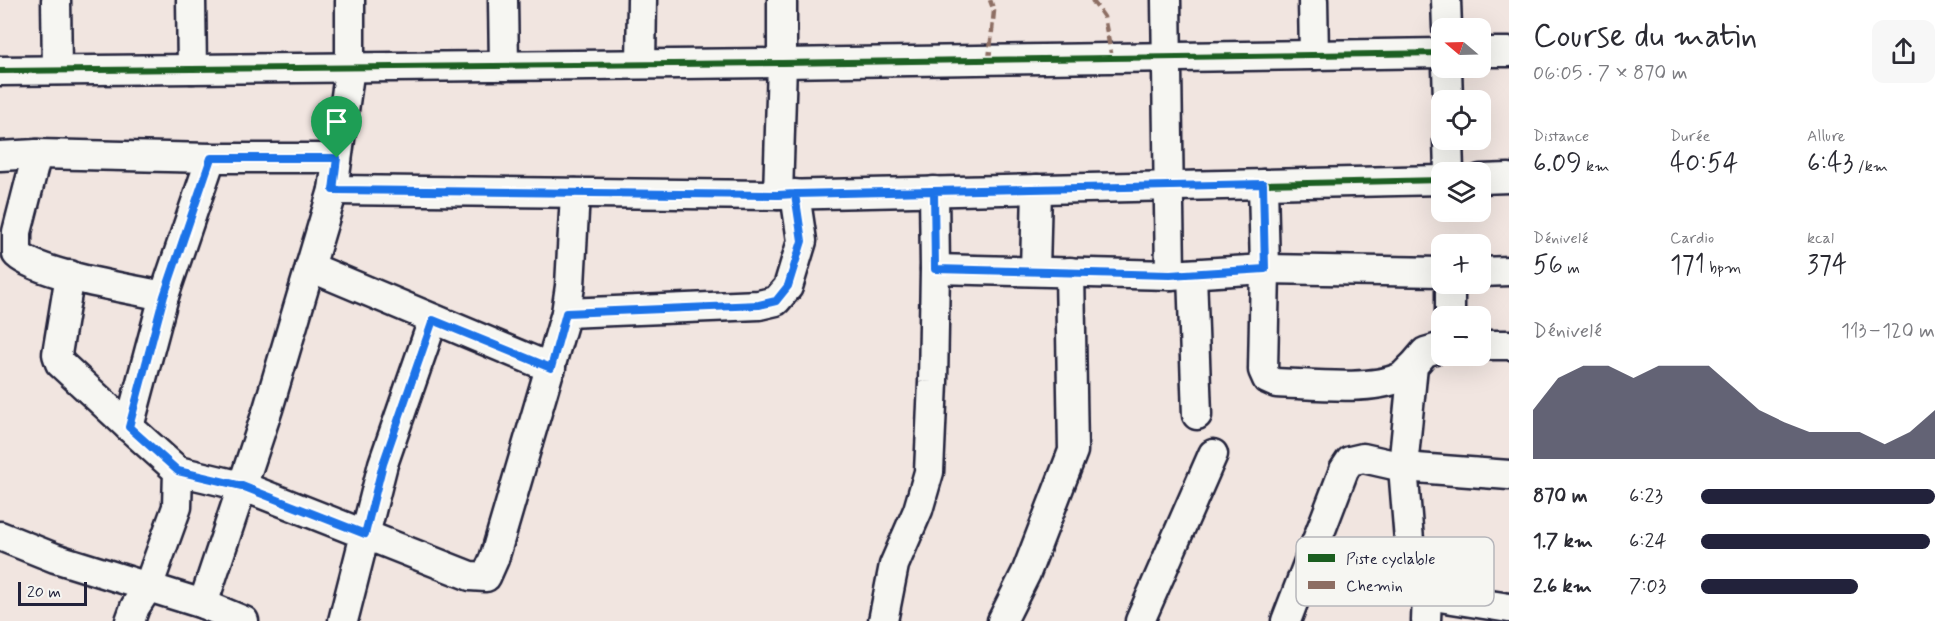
<!DOCTYPE html>
<html lang="fr">
<head>
<meta charset="utf-8">
<style>
  :root { --surface:#fff; --page:#f7f7f7; --text:#2b2b33; --muted:#7c7c81; --accent:#22223b }
  body { margin:0; font-family:Mynerve,sans-serif; background:var(--page); color:var(--text); height:100vh; display:flex; flex-direction:column; font-size:22px; white-space:nowrap }
  * { box-sizing:border-box; margin:0 }
  p { font-size:20px; color:var(--muted) }
  .icon { flex:none; width:33px; height:33px; fill:none; stroke:currentColor; stroke-width:2; stroke-linecap:round; stroke-linejoin:round }
  .map { position:relative; flex:1; overflow:hidden }
  .side { display:flex; flex-direction:column; background:var(--surface); width:450px }
  .side>* { flex:none }
  .needle { width:39px; rotate:289deg }
  .fabs { position:absolute; left:1431px; top:18px; display:grid; gap:12px }
  .fabs a { display:grid; place-items:center; width:60px; height:60px; border-radius:12px; background:var(--surface); box-shadow:0 6px 24px #0002; font-size:30px }
  .scale { position:absolute; left:18px; bottom:15px; width:69px; box-sizing:border-box; padding-left:6px; border:3px solid #22223b; border-top:0; font-size:16px; line-height:21px; white-space:nowrap; color:#22223b; -webkit-text-stroke:4px #f6f6f2; paint-order:stroke }
  .pin { position:absolute; display:grid; place-items:center; width:51px; height:51px; color:#fff; margin:-62px -26px; border-radius:50% 50% 50% 0; rotate:-45deg; box-shadow:0 0 6px #0007 }
  .pin .icon { rotate:45deg }
  .round { display:grid; place-items:center; flex:none; width:63px; height:63px; border-radius:12px; background:var(--page) }
  .head { display:flex; align-items:center; justify-content:space-between; height:102px; padding:0 24px }
  h1 { font-size:33px; font-weight:600; line-height:45px }
  .figures { display:grid; grid-template-columns:repeat(3,1fr); gap:9px; height:102px; padding:6px 24px }
  .figures div { display:grid; align-content:center }
  .figures b { font-size:26px; font-weight:600 }
  .figures small { font-size:16px; font-weight:400 }
  .figures p { font-size:16px }
  .chart { height:168px; padding:12px 24px }
  .chart p { display:flex; justify-content:space-between }
  .chart svg { width:100%; height:108px; margin-top:6px; fill:var(--accent); opacity:.7 }
  ul { padding:0 24px; list-style:none; font-size:20px }
  li { display:grid; grid-template-columns:96px 72px 1fr; align-items:center; height:45px }
  li i { height:15px; border-radius:8px; background:var(--accent) }
  main { display:flex; flex:1; min-height:0 }
  .map>svg:first-child { display:block }
  .lines { fill:none; stroke-linecap:round; stroke-linejoin:round }
  .minor-casing { stroke:#22223b; stroke-width:33 }
  .minor { stroke:#f6f6f2; stroke-width:28 }
  .quiet { stroke:#8d6e63; stroke-width:4.5; stroke-dasharray:9 4.5; stroke-linecap:butt }
  .cycleway-casing { stroke:#f6f6f2; stroke-width:10 }
  .cycleway { stroke:#1b5e20; stroke-width:6 }
  .route-casing { stroke:#fff; stroke-width:12 }
  .route { stroke:#1a73e8; stroke-width:8 }
  .key { fill:#f6f6f2; stroke:#b6b6bb; stroke-width:1.5 }
  .key-label { font-size:16px; fill:#22223b }
</style>
</head>
<body>
<main>
<div class="map">
<svg width="1509" height="621" viewBox="0 0 1509 621">
  <rect width="100%" height="100%" fill="#f1e5e0"/>
  <filter id="ink" filterUnits="userSpaceOnUse"><feTurbulence type="fractalNoise" baseFrequency=".0167" numOctaves="2"/><feDisplacementMap in="SourceGraphic" scale="12" xChannelSelector="R" yChannelSelector="G"/><feConvolveMatrix kernelMatrix="1 2 1 2 8 2 1 2 1" color-interpolation-filters="sRGB"/></filter>
  <g filter="url(#ink)">
    <g class="lines">
      <!-- minor casing -->
      <g class="minor-casing">
        <g id="minor">
          <polyline points="56,0 57,70"/>
          <polyline points="191,0 192,69"/>
          <polyline points="503,0 504,66"/>
          <polyline points="1166,0 1170,275"/>
          <polyline points="1313,0 1314,55"/>
          <polyline points="1446,0 1447,28"/>
          <polyline points="1480,52 1509,52"/>
          <polyline points="641,64 642,0"/>
          <polyline points="1447,68 1448,100"/>
          <polyline points="0,71 782,63 1442,53"/>
          <polyline points="1448,140 1449,172"/>
          <path d="M37 154 17 232V254C39 275 131 289 164 296"/>
          <polyline points="0,156 37,154 211,158"/>
          <polyline points="1480,179 1509,178"/>
          <path d="M1263 184 1265 269 1263 370 1267 379 1276 383C1309 384 1369 391 1399 378 1404 376 1408 370 1413 366"/>
          <polyline points="333,190 778,195 1442,180"/>
          <polyline points="778,195 782,63 782,0"/>
          <polyline points="310,267 551,368"/>
          <polyline points="935,269 1170,275 1265,269 1442,272"/>
          <polyline points="1035,271 1037,189"/>
          <polyline points="1480,272 1509,271"/>
          <polyline points="1192,274 1197,415"/>
          <polyline points="70,275 57,354 60,363 129,427"/>
          <polyline points="566,313 759,305 776,301 788,287 802,241 795,194"/>
          <polyline points="1450,316 1450,284"/>
          <polyline points="1480,345 1509,345"/>
          <polyline points="178,471 242,486 470,576 486,577 494,559 566,313 570,286 575,193"/>
          <polyline points="0,536 55,558 203,604 244,621"/>
          <polyline points="1427,595 1509,608"/>
          <polyline points="203,604 268,409 333,190 350,67 350,0"/>
          <polyline points="130,621 135,607 148,587 177,507 178,471 129,427 164,296 211,158 337,158"/>
          <polyline points="343,621 383,464 433,320"/>
          <polyline points="883,621 894,565 918,510 929,472 933,382 935,269 934,191"/>
          <polyline points="1002,621 1026,573 1073,451 1070,272"/>
          <polyline points="1140,621 1213,454"/>
          <polyline points="1286,621 1344,470 1350,461 1363,458 1403,467 1509,475"/>
          <polyline points="1426,621 1427,595 1417,583 1411,565 1403,467 1413,366 1425,352 1442,347"/>
        </g>
      </g>
      <!-- minor -->
      <use href="#minor" class="minor"/>
      <!-- quiet -->
      <g class="quiet">
        <polyline points="1092,0 1104,17 1112,58"/>
        <polyline points="989,60 994,11 990,0"/>
      </g>
      <!-- cycleway casing -->
      <g class="cycleway-casing">
        <g id="cycleway">
          <polyline points="0,71 782,63 1442,53"/>
          <polyline points="333,190 778,195 1442,180"/>
        </g>
      </g>
      <!-- cycleway -->
      <use href="#cycleway" class="cycleway"/>
    </g>
  </g>
  <g class="lines" filter="url(#ink)">
    <!-- route casing -->
    <g class="route-casing">
      <polyline id="route" points="337,158 211,158 164,296 129,427 178,471 242,486 365,534 383,464 433,320 551,368 566,313 759,305 776,301 788,286 802,241 795,194 934,191 935,269 1170,275 1265,269 1263,184 795,194 778,195 333,190 337,158"/>
    </g>
    <!-- route -->
    <use href="#route" class="route"/>
  </g>
  <!-- legend -->
  <rect x="1296" y="537" width="198" height="69" rx="9" class="key"/>
  <rect x="1308" y="554" width="27" height="8" fill="#1b5e20"/>
  <rect x="1308" y="581" width="27" height="8" fill="#8d6e63"/>
  <g class="key-label">
    <text x="1346" y="564">Piste cyclable</text>
    <text x="1346" y="591">Chemin</text>
  </g>
</svg>
<div class="fabs">
<a><svg class="needle" viewBox="-14 -14 28 28"><path d="M0-13l5 13h-10z" fill="#e53935"/><path d="M0 13l5-13h-10z" fill="#7c7c81"/></svg></a>
<a><svg class="icon" aria-label="locate" viewBox="0 0 24 24"><circle cx="12" cy="12" r="6"/><path d="M12 2v4M12 18v4M2 12h4M18 12h4"/></svg></a>
<a><svg class="icon" aria-label="layers" viewBox="0 0 24 24"><path d="M12 4l9 5-9 5-9-5zM3 14l9 5 9-5"/></svg></a>
<a>+</a>
<a>−</a>
</div>
<div class="scale">20 m</div>
<div class="pin" style="left:337px;top:158px;background:#1e9e55"><svg class="icon" aria-label="arrive" viewBox="0 0 24 24"><path d="M6 21V4h12l-3 4 3 4H6"/></svg></div>
</div>
<section class="side">
<div class="head"><div><h1>Course du matin</h1><p>06:05 · 7 × 870 m</p></div><a class="round"><svg class="icon" aria-label="share" viewBox="0 0 24 24"><path d="M12 15V3M7 8l5-5 5 5M5 13v7h14v-7"/></svg></a></div>
<div class="figures">
<div><p>Distance</p><b>6.09<small> km</small></b></div>
<div><p>Durée</p><b>40:54</b></div>
<div><p>Allure</p><b>6:43<small> /km</small></b></div>
</div>
<div class="figures">
<div><p>Dénivelé</p><b>56<small> m</small></b></div>
<div><p>Cardio</p><b>171<small> bpm</small></b></div>
<div><p>kcal</p><b>374</b></div>
</div>
<div class="chart"><p><span>Dénivelé</span>113–120 m</p>
<svg viewBox="0 0 160 44" preserveAspectRatio="none"><path d="M0 44V24L10 11L20 6L30 6L40 11L50 6L60 6L70 6L80 15L90 24L100 29L110 33L120 33L130 33L140 38L150 33L160 24V44z"/></svg>
</div>
<ul>
<li><b>870 m</b>6:23<i style="width:100%"></i></li>
<li><b>1.7 km</b>6:24<i style="width:98%"></i></li>
<li><b>2.6 km</b>7:03<i style="width:67%"></i></li>
</ul>
</section>
</main>
</body>
</html>
